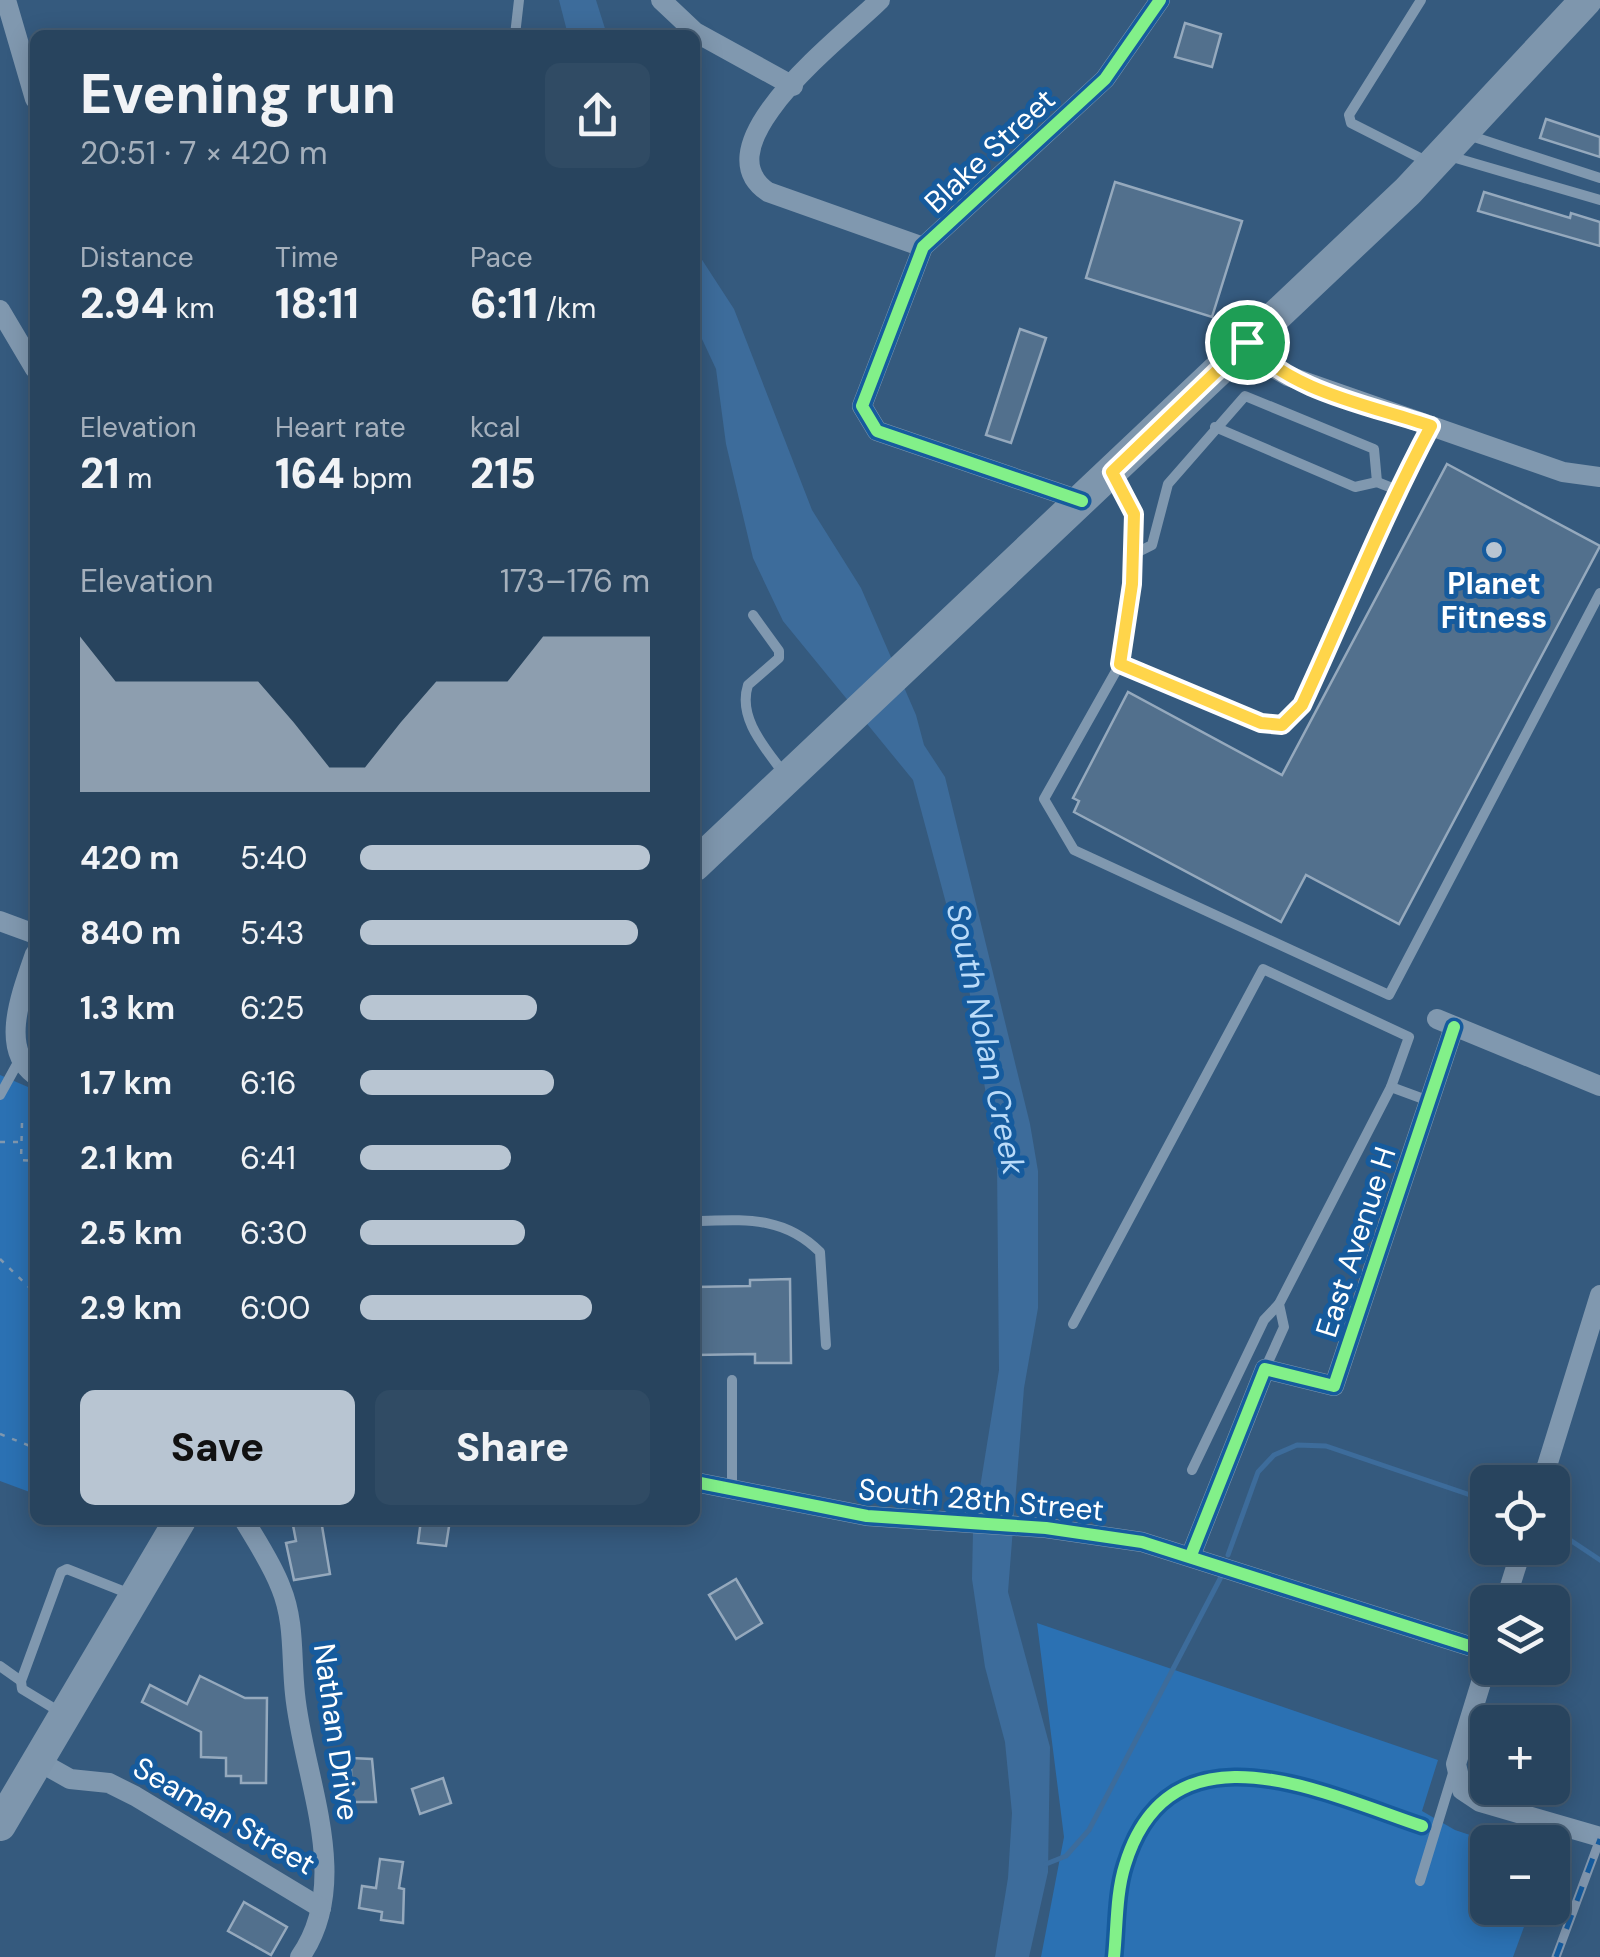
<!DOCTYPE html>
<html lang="en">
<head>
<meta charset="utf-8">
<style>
  :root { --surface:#28445e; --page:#304b64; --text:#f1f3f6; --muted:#a5b0bc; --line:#445c73; --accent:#b8c5d2 }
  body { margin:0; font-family:"DM Sans",sans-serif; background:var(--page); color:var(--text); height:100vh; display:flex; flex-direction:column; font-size:38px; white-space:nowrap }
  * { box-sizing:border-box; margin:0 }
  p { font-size:32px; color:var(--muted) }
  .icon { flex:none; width:55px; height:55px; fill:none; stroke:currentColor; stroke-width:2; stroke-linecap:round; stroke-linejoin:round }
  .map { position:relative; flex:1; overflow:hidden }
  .details { position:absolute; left:30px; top:30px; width:670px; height:1495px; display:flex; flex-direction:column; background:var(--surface); border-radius:15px; box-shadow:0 5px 25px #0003,0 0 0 2px var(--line) }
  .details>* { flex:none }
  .tools { position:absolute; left:1470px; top:1465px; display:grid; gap:20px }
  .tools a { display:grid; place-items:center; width:100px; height:100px; border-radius:15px; background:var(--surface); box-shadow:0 5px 25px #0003,0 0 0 2px var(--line); font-size:50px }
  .pin { position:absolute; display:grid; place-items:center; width:85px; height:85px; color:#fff; margin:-42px; border:5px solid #fff; border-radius:50%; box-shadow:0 2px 10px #0007 }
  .round { display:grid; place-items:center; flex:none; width:105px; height:105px; border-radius:15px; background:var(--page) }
  .summary { display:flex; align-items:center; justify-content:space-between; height:170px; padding:0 50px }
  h1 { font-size:55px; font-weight:800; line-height:75px }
  .stats { display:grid; grid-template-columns:repeat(3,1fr); gap:15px; height:170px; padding:10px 50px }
  .stats div { display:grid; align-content:center }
  .stats b { font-size:42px; font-weight:800 }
  .stats small { font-size:28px; font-weight:400 }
  .stats p { font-size:28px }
  .chart { height:280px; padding:20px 50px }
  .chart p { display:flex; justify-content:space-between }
  .chart svg { width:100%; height:180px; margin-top:10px; fill:var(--accent); opacity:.7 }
  .cta { display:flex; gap:20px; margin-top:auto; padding:20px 50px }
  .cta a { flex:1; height:115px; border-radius:15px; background:var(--accent); color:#111; font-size:40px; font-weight:800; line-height:115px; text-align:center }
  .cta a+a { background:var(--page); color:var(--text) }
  ul { padding:0 50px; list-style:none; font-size:32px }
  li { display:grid; grid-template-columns:160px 120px 1fr; align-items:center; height:75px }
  li i { height:25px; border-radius:12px; background:var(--accent) }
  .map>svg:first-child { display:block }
  .green { fill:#2b71b3 }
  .water { fill:#3d6c9b }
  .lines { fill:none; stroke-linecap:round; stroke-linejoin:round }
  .stream { stroke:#3d6c9b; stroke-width:5 }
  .building { fill:#52708d; stroke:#95a9bd; stroke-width:2.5 }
  .path { stroke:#8098af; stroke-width:2.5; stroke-dasharray:5 8; stroke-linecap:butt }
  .lane { stroke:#8098af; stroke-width:10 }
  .street { stroke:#8098af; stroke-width:20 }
  .primary { stroke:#7e96ad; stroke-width:32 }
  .rail-casing { stroke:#8096ae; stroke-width:9 }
  .rail { stroke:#165b9d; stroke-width:5; stroke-dasharray:15; stroke-linecap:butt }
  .cycleway-casing { stroke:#165b9d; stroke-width:19 }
  .cycleway { stroke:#82f089; stroke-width:12 }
  .route-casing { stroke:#fff; stroke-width:20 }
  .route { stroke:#ffd54a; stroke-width:12 }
  .poi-dot { fill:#b8c5d2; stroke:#165b9d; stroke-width:4 }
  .labels { text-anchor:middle; stroke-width:10; stroke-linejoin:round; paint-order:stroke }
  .street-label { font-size:30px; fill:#fff; stroke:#165b9d }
  .poi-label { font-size:30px; font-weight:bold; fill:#fff; stroke:#165b9d }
  .water-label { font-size:32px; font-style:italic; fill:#badbf9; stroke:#165b9d }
</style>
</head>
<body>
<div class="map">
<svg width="1600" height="1957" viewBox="0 0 1600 1957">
  <rect width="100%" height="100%" fill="#355a7e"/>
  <!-- green -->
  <g class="green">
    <polygon points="0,1075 35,1090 35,1494 0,1481"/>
    <polygon points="1037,1623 1438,1760 1422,1811 1455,1830 1491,1842 1488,1842 1488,1908 1531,1908 1513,1957 1041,1957 1064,1837"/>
  </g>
  <!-- water -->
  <g class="water">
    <polygon points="559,0 596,0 607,35 568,35"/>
    <polygon points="695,249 734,309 812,510 861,588 916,715 924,745 945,777 1030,1124 1038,1171 1038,1308 1024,1388 1008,1592 1050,1747 1048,1872 1029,1957 995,1957 1008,1878 1012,1813 1005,1742 985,1667 972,1579 973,1531 999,1370 997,1163 969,989 913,780 783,621 753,558 726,444 716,369 695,324"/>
  </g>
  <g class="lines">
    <!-- stream -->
    <g class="stream">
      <polyline points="1552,1528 1600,1560"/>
      <polyline points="1228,1555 1258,1472 1274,1455 1297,1445 1326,1446 1488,1501"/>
      <polyline points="1046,1864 1066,1856 1089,1830 1221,1577"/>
    </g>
  </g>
  <!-- building -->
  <g class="building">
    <polygon points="1185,23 1221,34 1212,67 1175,57"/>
    <polygon points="1546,119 1600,137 1600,157 1540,138"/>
    <polygon points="1115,182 1242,221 1212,317 1086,278"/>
    <polygon points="1484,192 1570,218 1571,213 1600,222 1600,246 1478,211"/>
    <polygon points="1020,329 1046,338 1011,443 986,435"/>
    <polygon points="1447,464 1600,546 1399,924 1306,875 1281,922 1074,812 1079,801 1073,798 1128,692 1282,775"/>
    <polygon points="790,1279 791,1363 755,1363 755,1354 695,1355 695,1287 750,1286 750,1280"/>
    <polygon points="292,1520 321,1520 330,1574 294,1580 286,1543 296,1541"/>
    <polygon points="421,1520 450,1520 446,1546 418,1543"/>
    <polygon points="736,1579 762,1623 736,1639 709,1595"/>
    <polygon points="200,1676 245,1698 267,1698 266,1783 241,1783 241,1776 226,1776 226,1758 201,1757 201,1732 142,1702 150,1685 187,1704"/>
    <polygon points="351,1758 372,1759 376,1802 351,1802"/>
    <polygon points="443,1778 451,1803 420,1814 412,1789"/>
    <polygon points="380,1859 403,1862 399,1888 404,1889 403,1923 381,1920 382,1912 359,1908 362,1886 376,1888"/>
    <polygon points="244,1902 287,1927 271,1955 228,1931"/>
  </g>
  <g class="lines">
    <!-- path -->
    <g class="path">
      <polyline points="35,1123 22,1123 21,1160 35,1161"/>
      <polyline points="0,1142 20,1142"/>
      <polyline points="0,1259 35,1293"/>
      <polyline points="0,1434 35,1448"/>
    </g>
    <!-- lane -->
    <g class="lane">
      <polyline points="1421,0 1349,115 1351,123 1426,161"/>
      <polyline points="515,35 519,0"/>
      <polyline points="1468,135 1600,178"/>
      <polyline points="1449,156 1600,200"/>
      <polyline points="1215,427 1355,487 1377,482 1397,490"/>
      <polyline points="1115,477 1134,514 1132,584 1120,664 1261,723 1282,725 1302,705 1397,490 1431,426"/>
      <polyline points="1134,554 1152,545 1168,484 1245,396 1374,449 1377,482"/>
      <path d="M753 615 779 651V658L748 685C737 719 767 750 785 775"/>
      <polyline points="1120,664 1044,799 1074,850 1389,995 1600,593"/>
      <polyline points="0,1095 16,1066"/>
      <path d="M695 1221C744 1220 783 1215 820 1252L826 1345"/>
      <polyline points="1073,1324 1263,969 1409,1037 1391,1087 1429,1101"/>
      <polyline points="1265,1369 1284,1327 1279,1304 1391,1087"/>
      <polyline points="732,1380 732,1489"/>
      <polyline points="1192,1470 1264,1320 1279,1304"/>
      <polyline points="0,1666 21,1681"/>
      <polyline points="60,1712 22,1689 21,1681 61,1572 67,1569 130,1594"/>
      <polyline points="1420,1881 1454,1770"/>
    </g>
    <!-- street -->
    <g class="street">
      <polyline points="6,0 35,99"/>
      <polyline points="661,0 695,32 793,86"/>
      <path d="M880 0C845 35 698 145 768 192L923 247"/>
      <polyline points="0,310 35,369"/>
      <polyline points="1247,342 1265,363 1288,376 1563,472 1600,477"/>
      <polyline points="1082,501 877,431 862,406 923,247 1105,79 1160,0"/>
      <polyline points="0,921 35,934"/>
      <path d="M35 954C20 997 0 1049 35 1075"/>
      <polyline points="1437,1019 1600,1086"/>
      <polyline points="695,1482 867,1516 1046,1528 1142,1542 1488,1652"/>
      <polyline points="1542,1482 1600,1295"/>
      <path d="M244 1520C257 1542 272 1564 281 1588 295 1622 291 1658 295 1694 303 1777 354 1881 300 1957"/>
      <polyline points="1191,1555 1265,1369 1334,1386 1454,1027"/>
      <polyline points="1505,1602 1522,1548"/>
      <polyline points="1488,1660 1456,1764 1462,1790 1480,1802 1600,1837"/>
      <polyline points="38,1761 70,1779 109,1783 135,1796 321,1908"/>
    </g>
    <!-- primary -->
    <g class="primary">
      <polyline points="695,865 1408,191 1586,0"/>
      <polyline points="0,1825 180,1520"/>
    </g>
    <!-- rail casing -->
    <g class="rail-casing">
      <polyline id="rail" points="1556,1957 1600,1839"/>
    </g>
    <!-- rail -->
    <use href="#rail" class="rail"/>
    <!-- cycleway casing -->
    <g class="cycleway-casing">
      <g id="cycleway">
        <polyline points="1082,501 877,431 862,406 923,247 1105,79 1160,0"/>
        <polyline points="695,1482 867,1516 1046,1528 1142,1542 1488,1652"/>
        <polyline points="1191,1555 1265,1369 1334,1386 1454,1027"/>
        <path d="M1114 1957C1117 1928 1116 1893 1125 1865 1170 1717 1323 1793 1422 1826"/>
      </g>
    </g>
    <!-- cycleway -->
    <use href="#cycleway" class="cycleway"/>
  </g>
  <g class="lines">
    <!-- route casing -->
    <g class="route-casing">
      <path id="route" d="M1247 342C1290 392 1370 405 1431 426 1383 516 1345 612 1302 705L1282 725 1261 723 1120 664 1132 584 1134 514 1112 472Z"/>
    </g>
    <!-- route -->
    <use href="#route" class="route"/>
  </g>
  <!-- markers -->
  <circle class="poi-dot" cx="1494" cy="550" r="10"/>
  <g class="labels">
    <!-- street labels -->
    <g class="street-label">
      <text transform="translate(990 151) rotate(-43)" y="10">Blake Street</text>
      <text transform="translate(1356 1242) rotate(-72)" y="10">East Avenue H</text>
      <text transform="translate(981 1500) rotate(5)" y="10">South 28th Street</text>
      <text transform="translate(336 1732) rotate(82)" y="10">Nathan Drive</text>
      <text transform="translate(224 1816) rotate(30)" y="10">Seaman Street</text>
    </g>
    <!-- poi labels -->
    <g class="poi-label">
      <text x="1494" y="594">Planet<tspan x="1494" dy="34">Fitness</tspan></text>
    </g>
    <!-- water labels -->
    <g class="water-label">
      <text transform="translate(986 1039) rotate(78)" y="11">South Nolan Creek</text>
    </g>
  </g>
</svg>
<div class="tools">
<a><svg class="icon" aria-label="locate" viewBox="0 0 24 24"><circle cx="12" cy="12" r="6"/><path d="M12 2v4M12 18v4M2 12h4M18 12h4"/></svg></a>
<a><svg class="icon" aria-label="layers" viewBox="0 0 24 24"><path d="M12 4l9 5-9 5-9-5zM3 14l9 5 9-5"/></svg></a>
<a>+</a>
<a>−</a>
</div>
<div class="pin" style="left:1247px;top:342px;background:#1e9e55"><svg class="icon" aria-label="arrive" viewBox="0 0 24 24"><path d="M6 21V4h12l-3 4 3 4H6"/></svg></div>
<section class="details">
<div class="summary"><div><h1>Evening run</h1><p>20:51 · 7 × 420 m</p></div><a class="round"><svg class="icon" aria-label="share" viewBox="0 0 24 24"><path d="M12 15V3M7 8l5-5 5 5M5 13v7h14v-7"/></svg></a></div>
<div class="stats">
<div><p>Distance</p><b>2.94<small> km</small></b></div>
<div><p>Time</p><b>18:11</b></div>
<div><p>Pace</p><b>6:11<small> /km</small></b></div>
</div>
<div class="stats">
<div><p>Elevation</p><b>21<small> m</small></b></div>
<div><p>Heart rate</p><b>164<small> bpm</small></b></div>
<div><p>kcal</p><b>215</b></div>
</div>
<div class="chart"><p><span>Elevation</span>173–176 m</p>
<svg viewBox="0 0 160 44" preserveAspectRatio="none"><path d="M0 44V6L10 17L20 17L30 17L40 17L50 17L60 27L70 38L80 38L90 27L100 17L110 17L120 17L130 6L140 6L150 6L160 6V44z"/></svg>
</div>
<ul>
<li><b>420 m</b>5:40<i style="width:100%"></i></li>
<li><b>840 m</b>5:43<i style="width:96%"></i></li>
<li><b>1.3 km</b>6:25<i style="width:61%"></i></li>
<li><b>1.7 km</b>6:16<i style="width:67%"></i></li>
<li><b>2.1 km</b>6:41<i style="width:52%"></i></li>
<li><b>2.5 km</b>6:30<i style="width:57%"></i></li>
<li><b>2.9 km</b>6:00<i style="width:80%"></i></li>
</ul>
<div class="cta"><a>Save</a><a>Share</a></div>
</section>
</div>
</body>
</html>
